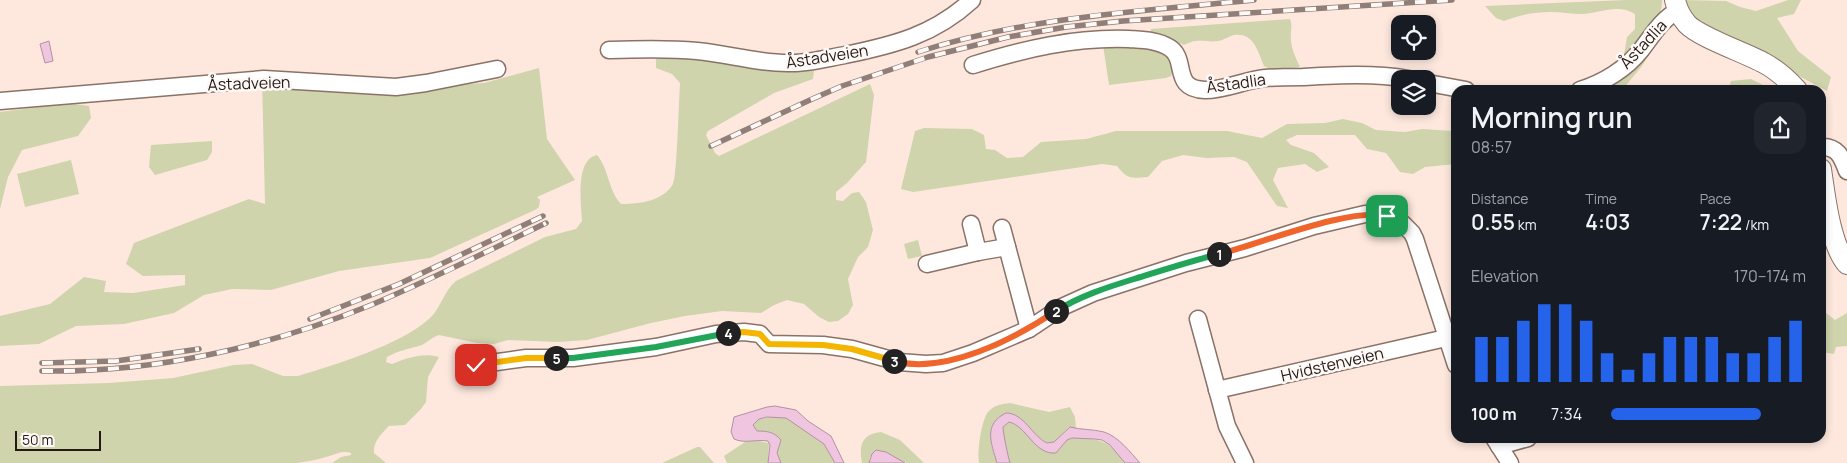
<!DOCTYPE html>
<html lang="en">
<head>
<meta charset="utf-8">
<style>
  :root { --surface:#171b24; --page:#20242c; --text:#f1f3f6; --muted:#9ea1a6; --accent:#2563eb }
  body { margin:0; font-family:Manrope,sans-serif; background:var(--page); color:var(--text); height:100vh; display:flex; flex-direction:column; font-size:19px; white-space:nowrap }
  * { box-sizing:border-box; margin:0 }
  p { font-size:16px; color:var(--muted) }
  .icon { flex:none; width:28px; height:28px; fill:none; stroke:currentColor; stroke-width:2; stroke-linecap:round; stroke-linejoin:round }
  .map { position:relative; flex:1; overflow:hidden }
  .sheet { position:absolute; left:1451px; top:85px; width:375px; height:358px; display:flex; flex-direction:column; background:var(--surface); border-radius:15px; box-shadow:0 2px 8px #0003 }
  .sheet>* { flex:none }
  .controls { position:absolute; left:1391px; top:15px; display:grid; gap:10px }
  .controls a { display:grid; place-items:center; width:45px; height:45px; border-radius:10px; background:var(--surface); box-shadow:0 2px 8px #0003; font-size:25px }
  .scale { position:absolute; left:15px; bottom:12px; width:86px; box-sizing:border-box; padding-left:5px; border:2px solid #231915; border-top:0; font-size:14px; line-height:18px; white-space:nowrap; color:#231915; -webkit-text-stroke:4px #fef9f6; paint-order:stroke }
  .pin { position:absolute; display:grid; place-items:center; width:42px; height:42px; color:#fff; margin:-21px; border-radius:10px; box-shadow:0 2px 8px #0006 }
  .km { position:absolute; width:25px; height:25px; margin:-12px; border-radius:50%; background:#222; color:#fff; font-size:14px; line-height:25px; text-align:center }
  .round { display:grid; place-items:center; flex:none; width:52px; height:52px; border-radius:15px; background:var(--page) }
  .head { display:flex; align-items:center; justify-content:space-between; height:85px; padding:0 20px }
  h1 { font-size:28px; font-weight:600; line-height:38px }
  .figures { display:grid; grid-template-columns:repeat(3,1fr); gap:8px; height:85px; padding:5px 20px }
  .figures div { display:grid; align-content:center }
  .figures b { font-size:21px; font-weight:600 }
  .figures small { font-size:14px; font-weight:400 }
  .figures p { font-size:14px }
  .chart { height:140px; padding:10px 20px }
  .chart p { display:flex; justify-content:space-between }
  .chart svg { width:100%; height:90px; margin-top:5px; stroke:var(--accent); stroke-width:6 }
  ul { padding:0 20px; list-style:none; font-size:16px }
  li { display:grid; grid-template-columns:80px 60px 1fr; align-items:center; height:38px }
  li i { height:12px; border-radius:6px; background:var(--accent) }
  .map>svg:first-child { display:block }
  .green { fill:#cfd4ad }
  .water { fill:#f0c5e0; stroke:#b291a3 }
  .lines { fill:none; stroke-linecap:round; stroke-linejoin:round }
  .minor-casing { stroke:#8a7267; stroke-width:19 }
  .major-casing { stroke:#8a7267; stroke-width:22 }
  .minor { stroke:#fff; stroke-width:16 }
  .major { stroke:#fff; stroke-width:20 }
  .rail-casing { stroke:#8f7f78; stroke-width:5.5 }
  .rail { stroke:#fef9f6; stroke-width:4; stroke-dasharray:11; stroke-linecap:butt }
  .split-1-casing { stroke:#fff; stroke-width:10 }
  .split-2-casing { stroke:#fff; stroke-width:10 }
  .split-3-casing { stroke:#fff; stroke-width:10 }
  .split-4-casing { stroke:#fff; stroke-width:10 }
  .split-5-casing { stroke:#fff; stroke-width:10 }
  .split-6-casing { stroke:#fff; stroke-width:10 }
  .split-1 { stroke:#f0652b; stroke-width:6 }
  .split-2 { stroke:#22a559; stroke-width:6 }
  .split-3 { stroke:#f0652b; stroke-width:6 }
  .split-4 { stroke:#f5b400; stroke-width:6 }
  .split-5 { stroke:#22a559; stroke-width:6 }
  .split-6 { stroke:#f5b400; stroke-width:6 }
  .labels { text-anchor:middle; stroke-width:5; stroke-linejoin:round; paint-order:stroke }
  .street-label { font-size:16px; fill:#231915; stroke:#fef9f6 }
</style>
</head>
<body>
<div class="map">
<svg width="1847" height="463" viewBox="0 0 1847 463">
  <rect width="100%" height="100%" fill="#fee8de"/>
  <!-- green -->
  <g class="green">
    <path d="M1626 0H1662C1663 23 1640 40 1624 55L1627 37 1635 29V14C1618 3 1600 13 1582 14 1571 14 1561 12 1550 12 1535 12 1519 15 1504 21L1496 18 1485 6Z"/>
    <polygon points="1682,0 1726,1 1740,7 1756,11 1788,0 1801,0 1794,14 1777,18 1798,51 1831,77 1827,91 1691,18"/>
    <path d="M1290 19C1293 28 1290 31 1291 39 1291 49 1296 58 1300 67L1274 71 1264 66C1258 52 1254 32 1234 35 1229 36 1224 40 1219 41 1205 43 1199 37 1184 45L1162 35 1151 33V29Z"/>
    <polygon points="1103,45 1155,46 1169,52 1174,69 1171,76 1166,78 1109,85"/>
    <polygon points="1655,45 1642,66 1622,90 1599,90"/>
    <path d="M670 52 814 71 813 79 774 93 708 131 706 135 715 153 719 156 870 84 874 95 866 162 847 183 836 192V200L843 201 852 193 859 192 866 202 873 230 868 247 858 257 848 279 853 305 848 314 838 321 829 322 819 317 804 304 787 300 774 305 761 313 722 311 685 316 651 323 587 340 558 342 508 340 494 344 477 343 439 335C432 337 428 342 422 345 409 349 399 350 387 357L386 362 392 364C406 358 424 352 439 357L428 377 426 402 421 409 405 425 389 426C381 434 373 442 374 453L386 463H332L341 457 351 455V453C341 450 335 455 326 457 317 460 307 461 297 463H0V386L109 383 173 378 234 365 252 364 283 376H298C334 365 403 344 430 318 441 308 443 292 456 281L545 237 576 229 582 221C581 204 575 159 597 155 609 169 608 190 621 204 640 204 663 201 673 184 677 178 679 97 680 83L672 74 656 68V59Z"/>
    <polygon points="539,68 547,139 575,180 537,197 540,200 539,207 535,210 430,258 339,271 271,290 232,289 204,295 174,313 124,324 76,326 39,344 0,346 0,316 50,304 84,277 106,281 104,292 133,293 185,285 185,275 143,276 126,264 134,243 249,199 265,204 262,78 386,88 484,83"/>
    <polygon points="1751,79 1773,90 1728,90 1731,81"/>
    <polygon points="68,103 89,106 91,118 78,136 22,150 8,177 0,209 0,112"/>
    <path d="M1343 119 1362 123 1376 130 1405 132 1422 129 1453 131 1456 126V164L1425 167 1413 174 1400 172 1386 153 1367 149 1355 135H1297L1286 140 1291 145 1314 153 1329 167 1317 172 1305 164 1278 168 1273 180 1288 208 1277 206 1247 162 1234 157 1206 158 1183 155 1162 161 1148 177C1131 178 1128 180 1117 166L1102 164 913 192 901 189 915 131 924 128 972 129 984 135 986 149 995 150 1007 158 1023 157 1041 142 1086 139 1116 131H1227L1262 138 1287 124 1325 123Z"/>
    <polygon points="212,141 212,152 207,160 155,175 149,167 151,145"/>
    <polygon points="71,160 79,194 25,207 17,174"/>
    <polygon points="918,240 922,256 908,259 904,244"/>
    <polygon points="1821,309 1835,320 1847,313 1847,346 1836,347 1834,354 1821,352"/>
    <path d="M1010 403 1049 412 1070 407 1075 417 1076 429 1069 427 1055 442 1047 443C1032 436 1026 418 1009 413L991 444 997 463H979C977 453 981 421 988 412 994 405 1002 404 1010 403Z"/>
    <polygon points="778,416 786,418 793,421 824,444 835,463 781,463 777,453 780,444 757,431 753,425 759,419"/>
    <path d="M1009 422 1012 423 1058 451 1067 440 1072 438C1098 438 1110 440 1125 463H1010C1008 457 1003 432 1003 427Z"/>
    <path d="M881 432 900 440 924 463C919 463 911 463 907 463 897 460 888 450 876 450L870 457 869 463H862C859 446 861 434 881 432Z"/>
    <polygon points="753,440 769,443 768,463 727,463 724,456 745,442"/>
    <polygon points="697,447 700,447 714,463 662,463"/>
  </g>
  <!-- water -->
  <g class="water">
    <polygon points="49,41 53,61 45,63 40,44"/>
    <path d="M775 406 796 410 808 421 831 436 844 463H835L824 444 786 418 767 417 759 419 753 425 757 431C768 431 774 432 781 440L777 453 781 463H768L770 445 768 441C755 439 745 444 734 439L731 432 734 417 767 407Z"/>
    <path d="M1006 413C1024 413 1032 436 1047 443L1054 442 1070 427C1081 430 1093 429 1104 432 1118 436 1131 453 1140 463H1125L1110 445 1102 440 1095 439 1072 438 1067 440 1056 453C1034 455 1027 426 1009 422L1003 427C1003 432 1008 457 1010 463H997C991 443 983 424 1006 413Z"/>
    <polygon points="876,450 886,452 905,463 869,463 872,454"/>
  </g>
  <g class="lines">
    <!-- minor casing -->
    <g class="minor-casing">
      <g id="minor">
        <path d="M609 50C639 49 668 48 697 51 729 54 760 64 792 63 809 63 828 58 845 55 894 45 934 35 972 0"/>
        <path d="M973 65C1024 49 1075 37 1129 39 1143 40 1158 40 1170 48 1188 60 1171 89 1205 90 1226 90 1245 80 1265 78 1277 77 1290 77 1303 77 1339 75 1374 73 1409 79"/>
        <polyline points="1428,83 1466,90"/>
        <path d="M1580 90C1603 83 1626 69 1641 50 1652 36 1661 20 1677 11"/>
        <polyline points="0,101 264,79 396,87 426,83 497,69"/>
        <path d="M1821 147C1838 146 1842 158 1847 171"/>
        <polyline points="971,224 978,252"/>
        <polyline points="1002,228 1029,329"/>
        <polyline points="927,264 978,252 1007,247"/>
        <polyline points="1198,319 1227,426 1245,463"/>
        <polyline points="476,365 526,358 573,358 656,347 716,334 744,332 760,334 769,344 823,345 852,349 899,362 926,364 943,363 973,353 1029,329 1062,307 1093,293 1186,263 1245,248 1314,226 1365,214 1380,214 1402,223 1412,233 1415,239 1456,365"/>
        <polyline points="1217,390 1446,338"/>
        <polyline points="1494,438 1510,463"/>
        <polyline points="1499,446 1528,438"/>
      </g>
    </g>
    <!-- major casing -->
    <g class="major-casing">
      <g id="major">
        <path d="M1675 0C1677 9 1681 17 1687 24 1699 37 1746 53 1764 63 1777 70 1787 79 1797 90"/>
        <path d="M1821 169C1825 196 1830 244 1847 264"/>
      </g>
    </g>
    <!-- minor -->
    <use href="#minor" class="minor"/>
    <!-- major -->
    <use href="#major" class="major"/>
    <!-- rail casing -->
    <g class="rail-casing">
      <g id="rail">
        <path d="M918 52C1027 17 1141 11 1254 0"/>
        <polyline points="711,146 810,100 842,86 928,57 1008,37 1066,27 1123,21 1452,0"/>
        <polyline points="310,319 399,284 543,216"/>
        <polyline points="42,363 116,361 199,349"/>
        <path d="M42 371C154 373 268 347 371 305 430 280 488 251 546 223"/>
      </g>
    </g>
    <!-- rail -->
    <use href="#rail" class="rail"/>
  </g>
  <g class="lines">
    <!-- split-1 casing -->
    <g class="split-1-casing">
      <path id="split-1" d="M1219 254C1260 244 1350 207 1387 216"/>
    </g>
    <!-- split-2 casing -->
    <g class="split-2-casing">
      <path id="split-2" d="M1056 311C1080 296 1108 287 1134 279 1163 270 1191 261 1219 254"/>
    </g>
    <!-- split-3 casing -->
    <g class="split-3-casing">
      <path id="split-3" d="M894 361C945 375 1014 339 1056 311"/>
    </g>
    <!-- split-4 casing -->
    <g class="split-4-casing">
      <polyline id="split-4" points="728,333 744,332 760,334 769,344 823,345 852,349 894,361"/>
    </g>
    <!-- split-5 casing -->
    <g class="split-5-casing">
      <polyline id="split-5" points="556,358 573,358 656,347 728,333"/>
    </g>
    <!-- split-6 casing -->
    <g class="split-6-casing">
      <polyline id="split-6" points="476,365 526,358 556,358"/>
    </g>
    <!-- split-1 -->
    <use href="#split-1" class="split-1"/>
    <!-- split-2 -->
    <use href="#split-2" class="split-2"/>
    <!-- split-3 -->
    <use href="#split-3" class="split-3"/>
    <!-- split-4 -->
    <use href="#split-4" class="split-4"/>
    <!-- split-5 -->
    <use href="#split-5" class="split-5"/>
    <!-- split-6 -->
    <use href="#split-6" class="split-6"/>
  </g>
  <g class="labels">
    <!-- street labels -->
    <g class="street-label">
      <text transform="translate(1643 44) rotate(-47)" y="6">Åstadlia</text>
      <text transform="translate(827 56) rotate(-9)" y="6">Åstadveien</text>
      <text transform="translate(249 83) rotate(-2)" y="6">Åstadveien</text>
      <text transform="translate(1236 83) rotate(-8)" y="6">Åstadlia</text>
      <text transform="translate(1332 364) rotate(-13)" y="6">Hvidstenveien</text>
    </g>
  </g>
</svg>
<div class="controls">
<a><svg class="icon" aria-label="locate" viewBox="0 0 24 24"><circle cx="12" cy="12" r="6"/><path d="M12 2v4M12 18v4M2 12h4M18 12h4"/></svg></a>
<a><svg class="icon" aria-label="layers" viewBox="0 0 24 24"><path d="M12 4l9 5-9 5-9-5zM3 14l9 5 9-5"/></svg></a>
</div>
<div class="scale">50 m</div>
<div class="pin" style="left:1387px;top:216px;background:#1e9e55"><svg class="icon" aria-label="arrive" viewBox="0 0 24 24"><path d="M6 21V4h12l-3 4 3 4H6"/></svg></div>
<div class="pin" style="left:476px;top:365px;background:#d93025"><svg class="icon" aria-label="check" viewBox="0 0 24 24"><path d="M5 12l5 5 9-10"/></svg></div>
<b class="km" style="left:1219px;top:254px">1</b>
<b class="km" style="left:1056px;top:311px">2</b>
<b class="km" style="left:894px;top:361px">3</b>
<b class="km" style="left:728px;top:333px">4</b>
<b class="km" style="left:556px;top:358px">5</b>
<section class="sheet">
<div class="head"><div><h1>Morning run</h1><p>08:57</p></div><a class="round"><svg class="icon" aria-label="share" viewBox="0 0 24 24"><path d="M12 15V3M7 8l5-5 5 5M5 13v7h14v-7"/></svg></a></div>
<div class="figures">
<div><p>Distance</p><b>0.55<small> km</small></b></div>
<div><p>Time</p><b>4:03</b></div>
<div><p>Pace</p><b>7:22<small> /km</small></b></div>
</div>
<div class="chart"><p><span>Elevation</span>170–174 m</p>
<svg viewBox="0 0 160 44" preserveAspectRatio="none"><path d="M5 44V22M15 44V22M25 44V14M35 44V6M45 44V6M55 44V14M65 44V30M75 44V38M85 44V30M95 44V22M105 44V22M115 44V22M125 44V30M135 44V30M145 44V22M155 44V14"/></svg>
</div>
<ul>
<li><b>100 m</b>7:34<i style="width:77%"></i></li>
</ul>
</section>
</div>
</body>
</html>
